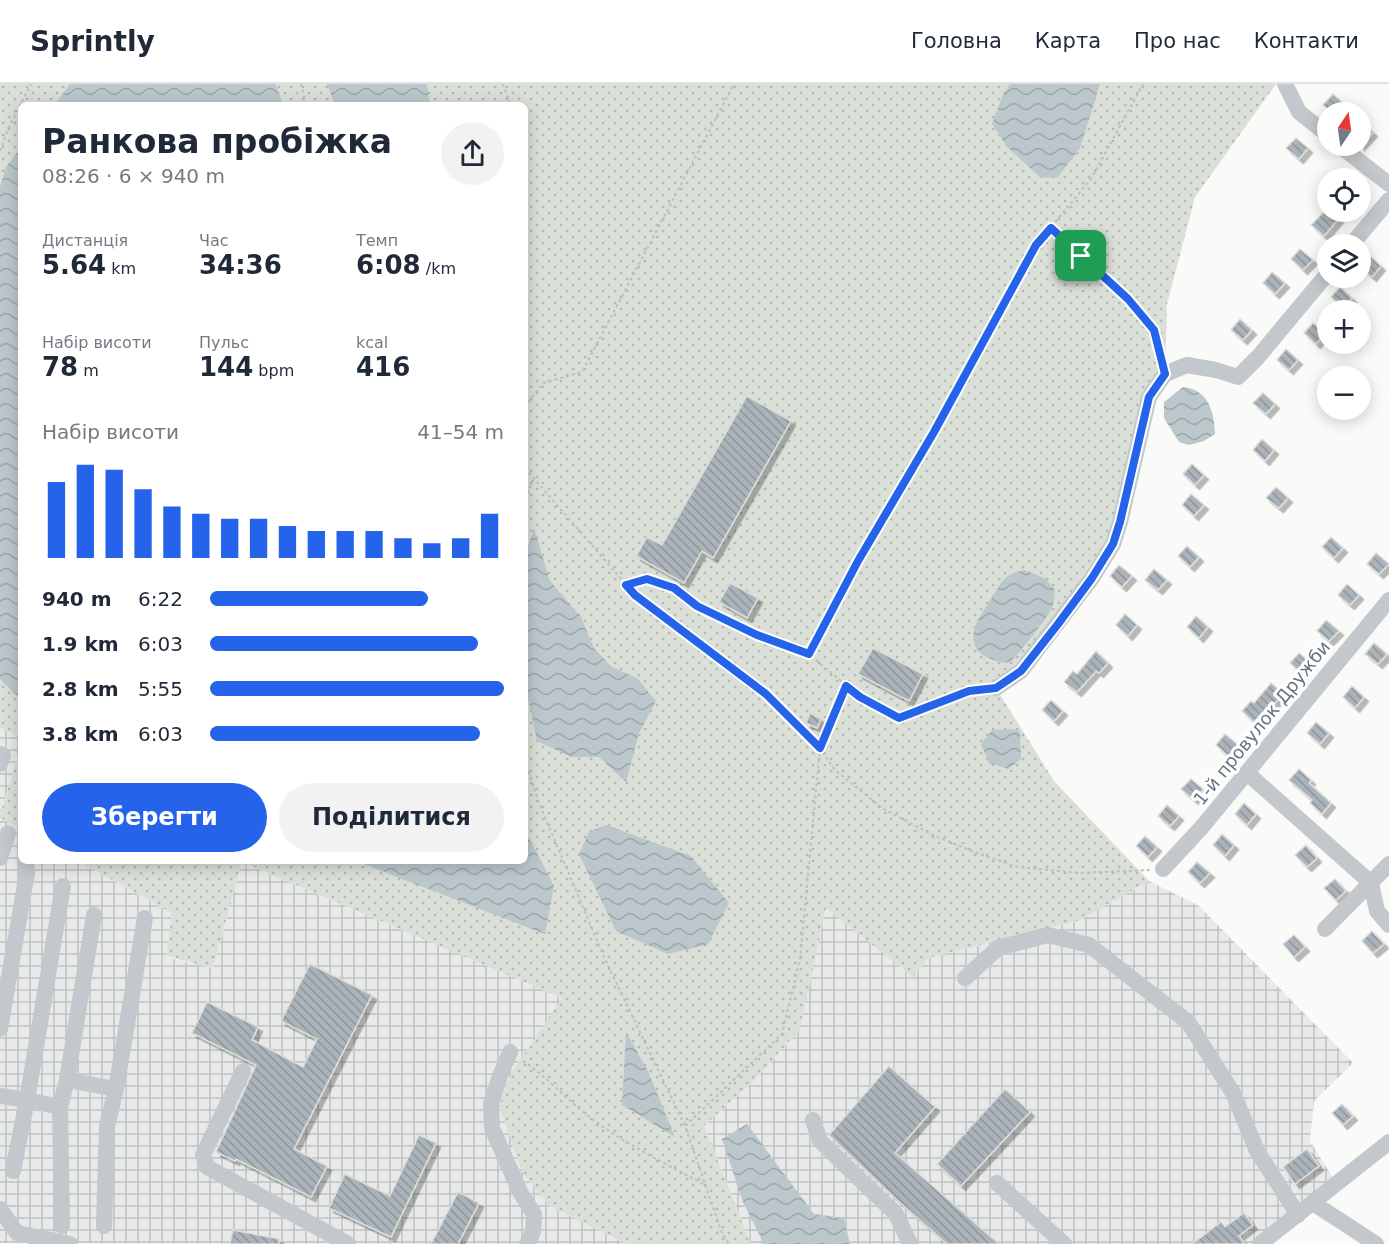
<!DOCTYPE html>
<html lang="uk">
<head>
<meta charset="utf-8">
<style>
  :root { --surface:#fff; --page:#f2f2f3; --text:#1f2937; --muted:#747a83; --line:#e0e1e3; --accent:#2563eb }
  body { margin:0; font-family:"DejaVu Sans",sans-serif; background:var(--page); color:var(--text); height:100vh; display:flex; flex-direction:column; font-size:22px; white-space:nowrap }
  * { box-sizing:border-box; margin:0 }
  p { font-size:20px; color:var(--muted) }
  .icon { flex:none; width:33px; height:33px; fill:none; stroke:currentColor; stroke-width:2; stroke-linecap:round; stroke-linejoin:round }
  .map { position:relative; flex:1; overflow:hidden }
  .panel { position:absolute; left:18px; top:18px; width:510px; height:762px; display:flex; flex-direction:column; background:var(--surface); border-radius:9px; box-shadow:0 3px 15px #0003 }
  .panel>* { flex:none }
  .needle { width:39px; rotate:13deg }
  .tools { position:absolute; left:1317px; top:18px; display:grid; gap:12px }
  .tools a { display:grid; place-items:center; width:54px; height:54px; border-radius:50%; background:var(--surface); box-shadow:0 3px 15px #0003; font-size:30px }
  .pin { position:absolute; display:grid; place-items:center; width:51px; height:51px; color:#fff; margin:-26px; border-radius:12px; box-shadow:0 3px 9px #0006 }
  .round { display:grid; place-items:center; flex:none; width:63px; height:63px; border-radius:32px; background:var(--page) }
  .overview { display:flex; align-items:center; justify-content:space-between; height:102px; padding:0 24px }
  h1 { font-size:33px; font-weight:800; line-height:45px }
  .figures { display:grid; grid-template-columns:repeat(3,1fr); gap:9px; height:102px; padding:6px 24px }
  .figures div { display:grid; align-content:center }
  .figures b { font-size:26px; font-weight:800 }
  .figures small { font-size:16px; font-weight:400 }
  .figures p { font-size:16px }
  .chart { height:168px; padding:12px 24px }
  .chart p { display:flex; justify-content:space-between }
  .chart svg { width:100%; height:108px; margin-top:6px; stroke:var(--accent); stroke-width:6 }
  .button { display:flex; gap:12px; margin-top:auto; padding:12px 24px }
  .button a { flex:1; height:69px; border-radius:36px; background:var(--accent); color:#fff; font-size:24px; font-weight:800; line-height:69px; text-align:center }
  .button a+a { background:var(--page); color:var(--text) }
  ul { padding:0 24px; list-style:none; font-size:20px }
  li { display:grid; grid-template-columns:96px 72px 1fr; align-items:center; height:45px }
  li i { height:15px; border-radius:8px; background:var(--accent) }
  header { display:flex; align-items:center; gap:36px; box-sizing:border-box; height:84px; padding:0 30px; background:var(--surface); border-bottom:2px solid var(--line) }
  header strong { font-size:28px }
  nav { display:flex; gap:33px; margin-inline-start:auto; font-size:21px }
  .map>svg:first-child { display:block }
  .industrial { fill:url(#industrial-grid) }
  .grass { fill:url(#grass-dots) }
  .water { fill:url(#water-waves) }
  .building { fill:url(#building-back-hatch); stroke:#dcdcda; stroke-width:1.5; filter:url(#shadow) }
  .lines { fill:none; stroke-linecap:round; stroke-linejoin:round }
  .path { stroke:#bbbfc2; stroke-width:2; stroke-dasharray:3 3; stroke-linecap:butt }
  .minor { stroke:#c3c8cc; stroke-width:16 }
  .route-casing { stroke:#fff; stroke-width:12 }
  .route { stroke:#2563eb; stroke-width:8 }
  .labels { text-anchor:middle; stroke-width:6; stroke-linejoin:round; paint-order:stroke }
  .street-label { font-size:18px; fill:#657683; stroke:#fff }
</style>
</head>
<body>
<header>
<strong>Sprintly</strong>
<nav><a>Головна</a><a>Карта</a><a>Про нас</a><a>Контакти</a></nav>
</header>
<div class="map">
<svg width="1389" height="1160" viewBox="0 0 1389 1160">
  <defs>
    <pattern id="industrial-grid" width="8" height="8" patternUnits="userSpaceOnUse" patternTransform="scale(1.5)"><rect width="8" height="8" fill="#e8e9e9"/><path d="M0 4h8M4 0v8" fill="none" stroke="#c0c1c2"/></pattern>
    <pattern id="grass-dots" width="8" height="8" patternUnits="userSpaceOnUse" patternTransform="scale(1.5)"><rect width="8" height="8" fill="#dadfd7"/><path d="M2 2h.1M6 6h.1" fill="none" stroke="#b4b9b4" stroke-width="1.8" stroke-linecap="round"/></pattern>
    <pattern id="water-waves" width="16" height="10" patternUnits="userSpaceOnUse" patternTransform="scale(1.5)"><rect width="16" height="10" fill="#bbc7cb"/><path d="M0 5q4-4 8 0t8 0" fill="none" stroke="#9ca6aa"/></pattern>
    <pattern id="building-back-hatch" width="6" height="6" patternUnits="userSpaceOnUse" patternTransform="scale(1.5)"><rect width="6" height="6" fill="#aab3b9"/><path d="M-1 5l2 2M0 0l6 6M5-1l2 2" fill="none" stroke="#8e969c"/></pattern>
    <filter id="shadow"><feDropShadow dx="4.5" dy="4.5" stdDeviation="0" flood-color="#0004"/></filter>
  </defs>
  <rect width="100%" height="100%" fill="#fafaf8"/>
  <!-- industrial -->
  <g class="industrial">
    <polygon points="0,644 21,653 21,661 0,731"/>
    <polygon points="0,734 21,745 21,777 78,777 172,829 166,873 213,884 242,778 563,914 512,988 550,1122 627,1160 0,1159"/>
    <polygon points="1149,797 1199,822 1353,979 1314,1017 1310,1057 1337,1100 1260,1160 751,1160 704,1042 754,997 800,945 826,823 928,874 1080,836"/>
  </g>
  <!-- grass -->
  <g class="grass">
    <polygon points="0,0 1276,0 1195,113 1167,220 1165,290 1149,313 1120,438 1092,494 996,604 1054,697 1149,797 1080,836 928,874 913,893 826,824 800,945 754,997 704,1042 751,1160 627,1160 550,1122 522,1088 499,1021 512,988 562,914 242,778 213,884 166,872 172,829 78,777 525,777 525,21 21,21 21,653 0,644"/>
    <polygon points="21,661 21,745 0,734 0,731"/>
  </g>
  <!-- water -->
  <g class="water">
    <polygon points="70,0 276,0 283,21 54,21"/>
    <polygon points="327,0 427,0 430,21 335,21"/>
    <polygon points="1010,0 1100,0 1080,64 1058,93 1041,94 1007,63 992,40 1002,13"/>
    <polygon points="21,63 21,616 0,595 0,103 6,83"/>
    <path d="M1183 303C1209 306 1214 328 1215 350L1204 357 1189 361 1179 358 1164 334V318Z"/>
    <polygon points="534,444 550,497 581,533 594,564 612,583 637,594 656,617 639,649 626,698 599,673 571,673 537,657 525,599 525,472"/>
    <path d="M1025 486 1046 495 1055 506C1054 512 1054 519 1052 524 1048 533 1016 575 1009 578 1002 580 997 577 991 575 958 562 979 532 992 514 1002 497 1005 489 1025 486Z"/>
    <polygon points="1011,645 1020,647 1021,675 1008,685 989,679 981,660 992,646"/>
    <polygon points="606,741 691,772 729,819 708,860 668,870 616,847 579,770 589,748"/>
    <polygon points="525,746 554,802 545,850 356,777 525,777"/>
    <polygon points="626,948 648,987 675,1053 622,1021"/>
    <polygon points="747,1040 814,1130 844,1134 850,1160 764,1160 743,1118 722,1055"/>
  </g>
  <!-- building -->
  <g class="building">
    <polygon points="1333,10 1345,21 1339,28 1332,28 1323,21"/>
    <polygon points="1360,37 1373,48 1360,62"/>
    <polygon points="1296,54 1308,64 1299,75 1286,64"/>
    <polygon points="1324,128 1344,128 1324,152 1311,141"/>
    <polygon points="1300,165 1313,176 1303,186 1291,175"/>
    <polygon points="1369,171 1381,182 1372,193 1360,183"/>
    <polygon points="1272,188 1285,199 1275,210 1263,199"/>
    <polygon points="1340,203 1352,214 1343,224 1331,213"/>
    <polygon points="1240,235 1252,246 1243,256 1231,246"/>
    <polygon points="1313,239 1325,249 1316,260 1304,249"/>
    <polygon points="1286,265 1298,276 1289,286 1277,276"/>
    <polygon points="1263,309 1275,320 1266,330 1253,319"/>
    <polygon points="747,312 791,337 713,474 702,467 684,499 636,472 647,453 662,461"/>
    <polygon points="1262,355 1274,366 1265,377 1253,366"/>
    <polygon points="1192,380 1204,391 1195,401 1183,390"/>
    <polygon points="1276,403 1288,414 1279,424 1266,414"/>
    <polygon points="1191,410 1204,421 1194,432 1182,421"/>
    <polygon points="1331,453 1343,464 1334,474 1322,463"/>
    <polygon points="1187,462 1199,473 1190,483 1178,472"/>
    <polygon points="1376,469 1389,480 1379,490 1367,480"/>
    <polygon points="1119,481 1132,492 1122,503 1110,492"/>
    <polygon points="1154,485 1167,496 1158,506 1145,496"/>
    <polygon points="730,499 758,514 747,534 719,518"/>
    <polygon points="1347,500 1359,511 1350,521 1338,511"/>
    <polygon points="1125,530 1137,541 1128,552 1116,541"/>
    <polygon points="1196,532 1208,543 1199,554 1187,543"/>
    <polygon points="1326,536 1339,547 1329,557 1317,547"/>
    <polygon points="1374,559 1387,570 1378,580 1365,570"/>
    <polygon points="873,564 923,590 909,617 858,590"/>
    <polygon points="1096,567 1108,579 1099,589 1096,587 1077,608 1064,598 1073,587 1077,590"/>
    <polygon points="1299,569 1311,580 1302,590 1290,579"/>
    <polygon points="1271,599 1284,610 1274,620 1272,618 1254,638 1242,627 1251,617 1254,619"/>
    <polygon points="1352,602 1364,613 1355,624 1343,613"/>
    <polygon points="1051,616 1063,627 1054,637 1042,626"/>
    <polygon points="810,629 821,635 817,644 806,639"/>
    <polygon points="1316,638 1329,649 1320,660 1307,649"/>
    <polygon points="1225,650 1238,661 1228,672 1216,661"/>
    <polygon points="1299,685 1311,696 1309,699 1331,719 1322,730 1310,719 1312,716 1289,696"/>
    <polygon points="1191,695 1203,705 1194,716 1181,705"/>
    <polygon points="1244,719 1256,730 1247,741 1235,730"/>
    <polygon points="1167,721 1179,732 1170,742 1158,732"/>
    <polygon points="1222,750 1234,761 1225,772 1213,761"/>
    <polygon points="1145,752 1157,763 1148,773 1136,762"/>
    <polygon points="1306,761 1317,774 1307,783 1295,771"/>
    <polygon points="1197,778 1210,789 1200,799 1188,788"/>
    <polygon points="1335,795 1346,807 1336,816 1324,804"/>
    <polygon points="1372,847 1384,860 1373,869 1362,857"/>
    <polygon points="1294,851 1305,863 1294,873 1283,860"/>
    <polygon points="310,880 372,911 294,1065 327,1082 311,1113 236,1075 235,1077 216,1068 256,981 192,949 207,918 258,943 252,956 303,983 317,955 281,937"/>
    <polygon points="889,982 935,1023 895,1069 999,1160 947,1160 896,1115 829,1051"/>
    <polygon points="1005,1005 1030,1028 961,1102 937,1080"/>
    <polygon points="1342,1020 1353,1032 1343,1041 1332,1029"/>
    <polygon points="419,1051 436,1059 391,1153 329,1124 345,1090 390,1112"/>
    <polygon points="1307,1065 1319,1082 1295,1100 1283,1083"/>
    <polygon points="458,1108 479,1119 458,1160 431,1160"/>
    <polygon points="1244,1129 1253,1141 1239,1152 1245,1160 1192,1160 1221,1138 1225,1143"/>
    <polygon points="233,1146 279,1155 279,1160 230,1160"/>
  </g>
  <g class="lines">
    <!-- path -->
    <g class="path">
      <polyline points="301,0 306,21"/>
      <polyline points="503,0 510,21"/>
      <polyline points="0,67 8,45 31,0"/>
      <polyline points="1051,144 1128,215 1154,246 1162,276"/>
      <polyline points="525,323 543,299 582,288 734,0"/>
      <polyline points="525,384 635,511 766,610 820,664 800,875 782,950 685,1042"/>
      <polyline points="525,415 534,394"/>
      <polyline points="626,501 647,495 674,504 697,522 757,551 809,570"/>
      <polyline points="846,602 820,664 834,685 882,724 933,751 974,768 1018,783 1080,789 1150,786"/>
      <polyline points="981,606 969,607 899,634 860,613 809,570 858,477 934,348 1036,161 1091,95 1143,0"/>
      <polyline points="525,676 539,719 604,873 685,1042 722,1149 729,1160"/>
      <path d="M523 977C546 992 564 1013 586 1030 622 1059 665 1079 705 1101"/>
    </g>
    <!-- minor -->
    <g class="minor">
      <polyline points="1285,0 1299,28 1328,51"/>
      <polyline points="1340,62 1389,100"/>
      <polyline points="1352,160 1389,116"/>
      <polyline points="996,604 1021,587 1092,494 1113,460 1120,438 1149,313 1165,290 1187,281 1216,286 1238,293 1258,273 1328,189"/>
      <polyline points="0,670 3,672 0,680"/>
      <polyline points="1247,689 1371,799 1377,827 1389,841"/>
      <polyline points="0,774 8,749"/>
      <polyline points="1163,785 1202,743 1389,516"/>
      <polyline points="1325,845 1389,780"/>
      <polyline points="965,894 998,864 1048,851 1089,861 1188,938 1233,1009 1257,1067 1298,1131"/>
      <polyline points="0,945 27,789 26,777"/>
      <polyline points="510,968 500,992 491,1019 492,1044 520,1108 534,1130 533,1148 527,1160"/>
      <polyline points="243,987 203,1071 207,1083 348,1160"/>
      <polyline points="67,996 116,1005 145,834"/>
      <polyline points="0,1012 27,1016 63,802"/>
      <polyline points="60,1023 62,1142"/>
      <polyline points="813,1036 820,1057 896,1130 910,1160"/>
      <polyline points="13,1087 27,1016 60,1023 67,996 94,831"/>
      <polyline points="997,1099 1064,1160"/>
      <polyline points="1313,1119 1376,1160"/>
      <polyline points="0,1125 17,1149 70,1160"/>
      <polyline points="104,1142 107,1042 116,1005"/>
      <polyline points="1260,1160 1389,1058"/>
    </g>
  </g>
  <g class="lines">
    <!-- route casing -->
    <g class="route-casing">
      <polygon id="route" points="1051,144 1128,215 1154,246 1165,290 1149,313 1120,438 1113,460 1092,494 1058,540 1021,587 996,604 969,607 899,634 860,613 846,602 820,664 766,610 635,511 626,501 647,495 674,504 697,522 757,551 809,570 858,477 934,348 1036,161"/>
    </g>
    <!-- route -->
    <use href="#route" class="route"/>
  </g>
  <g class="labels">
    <!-- street labels -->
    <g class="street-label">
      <text transform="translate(1262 639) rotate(-51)" y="6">1-й провулок Дружби</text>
    </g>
  </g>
</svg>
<div class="tools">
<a><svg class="needle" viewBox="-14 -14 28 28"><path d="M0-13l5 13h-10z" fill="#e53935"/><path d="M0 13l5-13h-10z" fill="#747a83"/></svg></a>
<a><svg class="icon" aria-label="locate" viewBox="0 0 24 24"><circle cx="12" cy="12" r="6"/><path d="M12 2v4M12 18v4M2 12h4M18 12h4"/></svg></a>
<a><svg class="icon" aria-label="layers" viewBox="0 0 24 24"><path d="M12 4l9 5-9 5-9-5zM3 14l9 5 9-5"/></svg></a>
<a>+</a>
<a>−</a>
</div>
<div class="pin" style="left:1081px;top:172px;background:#1e9e55"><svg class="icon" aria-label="arrive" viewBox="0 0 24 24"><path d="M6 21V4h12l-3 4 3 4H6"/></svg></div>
<section class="panel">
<div class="overview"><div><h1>Ранкова пробіжка</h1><p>08:26 · 6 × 940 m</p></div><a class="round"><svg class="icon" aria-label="share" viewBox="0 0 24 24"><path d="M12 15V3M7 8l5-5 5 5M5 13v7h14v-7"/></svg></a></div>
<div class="figures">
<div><p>Дистанція</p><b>5.64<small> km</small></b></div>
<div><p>Час</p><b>34:36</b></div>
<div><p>Темп</p><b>6:08<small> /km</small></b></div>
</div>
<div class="figures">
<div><p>Набір висоти</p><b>78<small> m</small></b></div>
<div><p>Пульс</p><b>144<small> bpm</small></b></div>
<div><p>kcal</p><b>416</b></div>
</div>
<div class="chart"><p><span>Набір висоти</span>41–54 m</p>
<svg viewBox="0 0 160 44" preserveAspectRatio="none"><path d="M5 44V13M15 44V6M25 44V8M35 44V16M45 44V23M55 44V26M65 44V28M75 44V28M85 44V31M95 44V33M105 44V33M115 44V33M125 44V36M135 44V38M145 44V36M155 44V26"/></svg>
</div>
<ul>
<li><b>940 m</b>6:22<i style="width:74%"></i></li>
<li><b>1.9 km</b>6:03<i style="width:91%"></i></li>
<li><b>2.8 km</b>5:55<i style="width:100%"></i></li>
<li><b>3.8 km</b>6:03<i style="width:92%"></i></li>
</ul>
<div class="button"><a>Зберегти</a><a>Поділитися</a></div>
</section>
</div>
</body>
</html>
